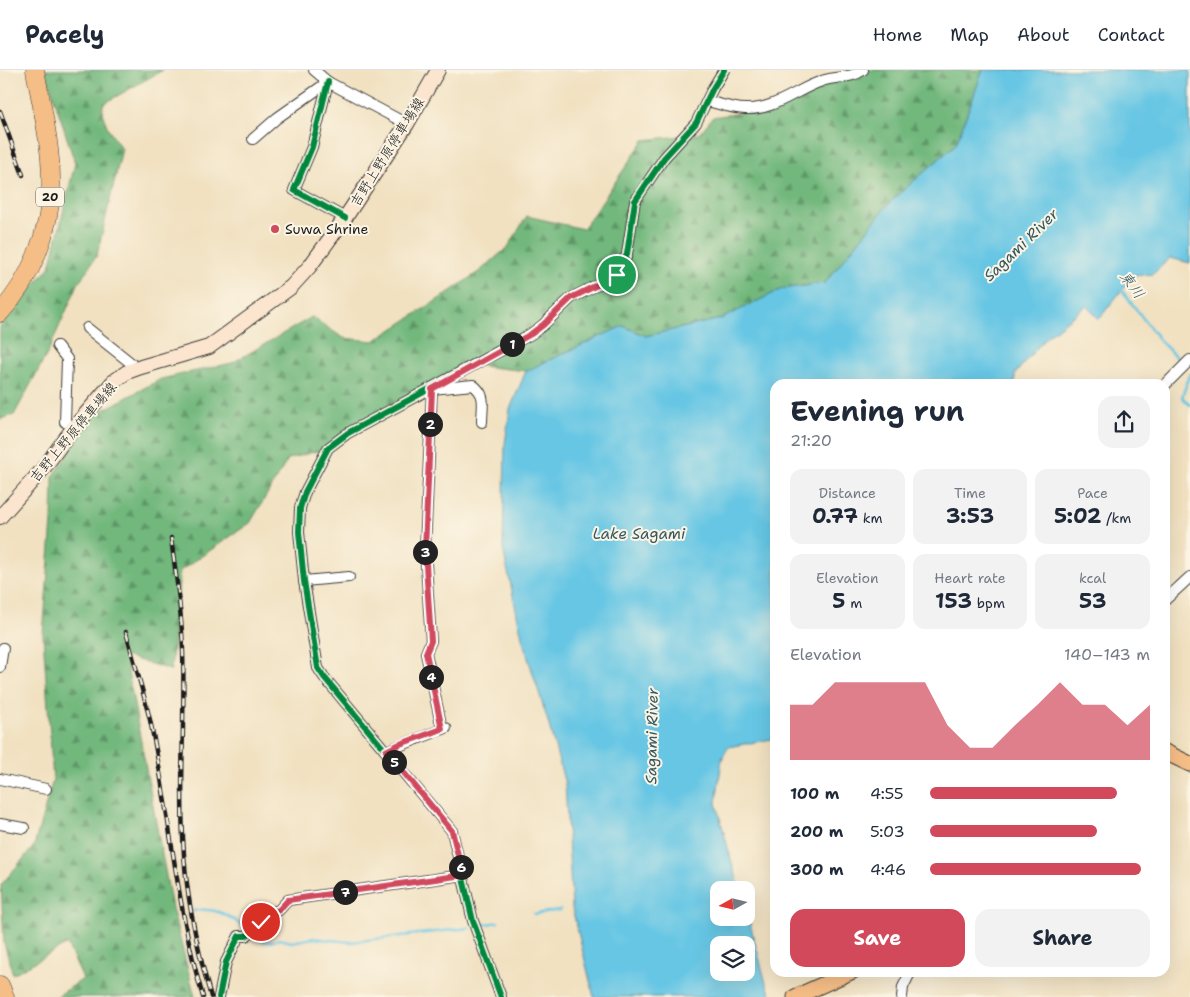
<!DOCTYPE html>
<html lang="en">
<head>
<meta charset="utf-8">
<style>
  :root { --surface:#fff; --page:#f2f2f3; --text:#1f2937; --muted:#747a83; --line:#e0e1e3; --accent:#d1495b }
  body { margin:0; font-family:"Shantell Sans","Klee One",sans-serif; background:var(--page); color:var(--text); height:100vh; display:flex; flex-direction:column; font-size:19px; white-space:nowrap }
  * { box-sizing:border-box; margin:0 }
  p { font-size:16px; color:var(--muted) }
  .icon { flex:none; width:28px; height:28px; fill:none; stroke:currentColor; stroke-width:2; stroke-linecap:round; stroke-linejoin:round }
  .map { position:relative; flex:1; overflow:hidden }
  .drawer { position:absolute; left:770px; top:309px; width:400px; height:598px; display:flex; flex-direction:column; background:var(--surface); border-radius:15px; box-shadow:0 5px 20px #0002 }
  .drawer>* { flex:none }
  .needle { width:32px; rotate:262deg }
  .controls { position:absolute; left:710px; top:811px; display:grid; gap:10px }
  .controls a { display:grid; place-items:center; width:45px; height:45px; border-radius:10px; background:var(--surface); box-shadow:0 5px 20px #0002; font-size:25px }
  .pin { position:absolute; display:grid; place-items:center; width:42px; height:42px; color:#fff; margin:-21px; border:2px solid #fff; border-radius:50%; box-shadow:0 1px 5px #0007 }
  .km { position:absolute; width:25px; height:25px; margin:-12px; border-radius:50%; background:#222; color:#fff; font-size:14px; line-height:25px; text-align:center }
  .round { display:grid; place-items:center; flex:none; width:52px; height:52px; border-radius:15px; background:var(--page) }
  .head { display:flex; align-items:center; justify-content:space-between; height:85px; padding:0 20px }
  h1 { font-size:28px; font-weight:700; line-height:38px }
  .stats { display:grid; grid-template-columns:repeat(3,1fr); gap:8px; height:85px; padding:5px 20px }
  .stats div { display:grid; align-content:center; border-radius:12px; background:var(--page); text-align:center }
  .stats b { font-size:21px; font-weight:700 }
  .stats small { font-size:14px; font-weight:400 }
  .stats p { font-size:14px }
  .chart { height:140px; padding:10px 20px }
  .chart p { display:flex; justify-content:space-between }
  .chart svg { width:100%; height:90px; margin-top:5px; fill:var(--accent); opacity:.7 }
  .primary-button { display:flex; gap:10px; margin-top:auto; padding:10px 20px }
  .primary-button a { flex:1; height:58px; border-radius:15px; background:var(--accent); color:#fff; font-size:20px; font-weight:700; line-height:58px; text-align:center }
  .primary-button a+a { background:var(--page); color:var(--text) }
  ul { padding:0 20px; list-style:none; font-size:16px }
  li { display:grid; grid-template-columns:80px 60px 1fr; align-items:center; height:38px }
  li i { height:12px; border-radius:6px; background:var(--accent) }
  header { display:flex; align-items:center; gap:30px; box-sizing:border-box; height:70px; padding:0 25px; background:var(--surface); border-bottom:1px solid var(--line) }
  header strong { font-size:24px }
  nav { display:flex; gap:28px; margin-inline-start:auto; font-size:18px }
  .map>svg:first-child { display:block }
  .forest { fill:url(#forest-firs); stroke:#476a4c }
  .water { fill:#66c6e4; stroke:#417180; fill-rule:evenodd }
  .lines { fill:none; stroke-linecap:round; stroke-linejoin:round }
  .stream { stroke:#66c6e4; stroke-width:2.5 }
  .street-casing { stroke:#3c3a35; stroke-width:12 }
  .secondary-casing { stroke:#3c3a35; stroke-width:16 }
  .primary-casing { stroke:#3c3a35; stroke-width:17 }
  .highway-casing { stroke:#3c3a35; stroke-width:19 }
  .street { stroke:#fff; stroke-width:10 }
  .secondary { stroke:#fbe5cf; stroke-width:14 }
  .primary { stroke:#f6be87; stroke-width:15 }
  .highway { stroke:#f6be87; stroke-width:18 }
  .rail-casing { stroke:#1c1c1c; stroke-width:4.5 }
  .rail { stroke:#fcf5e5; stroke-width:2.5; stroke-dasharray:8; stroke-linecap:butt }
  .cycleway-casing { stroke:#fcf5e5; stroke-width:9 }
  .cycleway { stroke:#00873e; stroke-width:6 }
  .route-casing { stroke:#fff; stroke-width:10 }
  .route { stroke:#d1495b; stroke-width:6 }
  .poi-dot { fill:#d1495b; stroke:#fcf5e5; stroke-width:2 }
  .labels { text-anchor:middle; stroke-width:4; stroke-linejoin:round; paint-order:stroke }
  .shield { fill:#fcf5e5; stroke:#5f5d58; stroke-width:1 }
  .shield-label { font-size:12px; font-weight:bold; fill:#1c1c1c }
  .street-label { font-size:14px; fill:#1c1c1c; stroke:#fcf5e5 }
  .poi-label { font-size:14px; fill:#1c1c1c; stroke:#fcf5e5; text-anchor:start }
  .water-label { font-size:15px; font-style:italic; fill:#365862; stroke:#fcf5e5 }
</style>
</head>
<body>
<header>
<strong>Pacely</strong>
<nav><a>Home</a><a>Map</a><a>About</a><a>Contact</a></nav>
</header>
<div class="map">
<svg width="1190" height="927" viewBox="0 0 1190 927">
  <defs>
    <pattern id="forest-firs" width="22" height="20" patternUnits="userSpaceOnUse" patternTransform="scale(1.25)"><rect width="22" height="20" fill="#72b87d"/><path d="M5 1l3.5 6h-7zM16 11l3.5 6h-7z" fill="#5d9566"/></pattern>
  </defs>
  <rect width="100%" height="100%" fill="#fcf5e5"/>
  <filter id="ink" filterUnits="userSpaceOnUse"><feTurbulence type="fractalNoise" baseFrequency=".02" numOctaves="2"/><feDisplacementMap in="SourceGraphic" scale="10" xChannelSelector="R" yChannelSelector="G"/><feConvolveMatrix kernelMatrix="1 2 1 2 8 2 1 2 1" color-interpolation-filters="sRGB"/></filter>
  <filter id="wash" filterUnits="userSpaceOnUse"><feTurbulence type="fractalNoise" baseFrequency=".0096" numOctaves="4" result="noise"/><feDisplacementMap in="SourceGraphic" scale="20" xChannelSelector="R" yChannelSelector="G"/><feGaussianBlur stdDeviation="1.12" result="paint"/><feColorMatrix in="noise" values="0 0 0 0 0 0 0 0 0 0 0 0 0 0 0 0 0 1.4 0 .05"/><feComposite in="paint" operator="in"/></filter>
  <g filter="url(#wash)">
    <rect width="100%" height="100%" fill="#f1e1c1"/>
    <!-- forest -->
    <g class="forest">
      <path d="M45 0H163L103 34C101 51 112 66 122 79L97 185 78 214 47 284 14 345 0 349V253L50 197 75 93Z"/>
      <polygon points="852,0 983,0 956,74 890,132 825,213 782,219 721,249 646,266 623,256 526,301 472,295 328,378 288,389 250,453 180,501 171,600 125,586 172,838 195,927 56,927 83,909 67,874 13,904 4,873 1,815 34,776 53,710 43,565 52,451 53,407 92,346 161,309 232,293 312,247 343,268 374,271 439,229 480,201 508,177 527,146 583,159 644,70 699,64 713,47 766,39"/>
    </g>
    <!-- water -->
    <path class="water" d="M983 0H1190V193L1170 188 1153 204 1133 206 1099 249 1086 236 1046 267 1015 304V314H775V661L772 669 728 677 722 689 716 733 733 797 741 820H719V848H746V839L766 913 772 927H594L572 838 565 714 547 648 523 572 503 479 505 374 510 339 526 301 623 256 646 266 721 249 782 219 825 213 890 132 956 74ZM719 875H746V902H719Z"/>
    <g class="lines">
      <!-- stream -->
      <g class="stream">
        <polyline points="1120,218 1161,272 1182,293"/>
        <polyline points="1190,304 1182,327 1190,335"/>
        <path d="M193 841C215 836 228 845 245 858"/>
        <polyline points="534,844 560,840"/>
        <polyline points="481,855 498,852"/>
        <path d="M254 866C263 873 269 874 279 869L292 872 313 868 350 872 469 858"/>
      </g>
    </g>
  </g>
  <g filter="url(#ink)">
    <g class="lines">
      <!-- street casing -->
      <g class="street-casing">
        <g id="street">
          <polyline points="314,0 328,12 407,54"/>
          <polyline points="328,12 312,77 294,120 345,148"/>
          <path d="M707 31C720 34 733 39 745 39 773 41 797 19 822 11 835 6 851 9 863 0"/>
          <polyline points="253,69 277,48 328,12"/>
          <polyline points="87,258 131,293 133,300"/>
          <polyline points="57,276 67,289 65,352 74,357"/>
          <polyline points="1165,315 1190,290"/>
          <polyline points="304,511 349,507"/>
          <polyline points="1165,530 1190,507"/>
          <polyline points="0,597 3,578"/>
          <path d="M442 659 426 583 431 571 425 479 432 319 473 315C487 325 482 336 482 352"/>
          <polyline points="386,681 446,658"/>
          <polyline points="0,709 46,719"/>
          <polyline points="0,754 24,758"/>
          <polyline points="219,927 226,892 239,866 246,866 261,853 262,846 279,840 288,830 463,805"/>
          <polyline points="501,927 473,851 452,761 324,607 318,598 304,511 299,462 300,438 305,422 328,378 348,363 531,264 543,255 571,228 617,205 623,196 627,184 635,131 664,88 696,53 713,18 724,0"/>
          <polyline points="902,927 903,917 911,901"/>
        </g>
      </g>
      <!-- secondary casing -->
      <g class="secondary-casing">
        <polyline id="secondary" points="0,447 43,399 71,361 113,312 127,302 141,297 209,277 291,217 310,196 345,148 407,54 438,0"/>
      </g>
      <!-- primary casing -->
      <g class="primary-casing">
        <g id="primary">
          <polyline points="1165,682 1190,694"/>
          <polyline points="795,927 853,901"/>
        </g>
      </g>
      <!-- highway casing -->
      <g class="highway-casing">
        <g id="highway">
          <path d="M0 243C30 211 50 162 51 118 52 78 42 38 35 0"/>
          <polyline points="0,915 5,927"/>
        </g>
      </g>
      <!-- street -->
      <use href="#street" class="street"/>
      <!-- secondary -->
      <use href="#secondary" class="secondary"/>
      <!-- primary -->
      <use href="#primary" class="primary"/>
      <!-- highway -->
      <use href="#highway" class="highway"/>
      <!-- rail casing -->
      <g class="rail-casing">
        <g id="rail">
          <polyline points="0,41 23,105"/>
          <path d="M171 468C176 506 182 543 183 581 185 643 180 705 183 767 185 821 196 875 211 927"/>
          <path d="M126 562C134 591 143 621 150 650 170 742 176 837 203 927"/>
        </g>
      </g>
      <!-- rail -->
      <use href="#rail" class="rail"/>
      <!-- cycleway casing -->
      <g class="cycleway-casing">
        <g id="cycleway">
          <polyline points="328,12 312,77 294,120 345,148"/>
          <polyline points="219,927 226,892 239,866 246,866 261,853 262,846 279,840 288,830 463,805"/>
          <polyline points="501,927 473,851 452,761 324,607 318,598 304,511 299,462 300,438 305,422 328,378 348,363 531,264 543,255 571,228 617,205 623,196 627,184 635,131 664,88 696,53 713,18 724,0"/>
        </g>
      </g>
      <!-- cycleway -->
      <use href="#cycleway" class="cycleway"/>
    </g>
  </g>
  <g class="lines" filter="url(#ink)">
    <!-- route casing -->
    <g class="route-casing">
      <polyline id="route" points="261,852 262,846 279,840 288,830 463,805 452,761 386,681 400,674 442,659 426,583 431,571 425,479 432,319 531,264 543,255 571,228 617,205"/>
    </g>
    <!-- route -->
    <use href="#route" class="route"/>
  </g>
  <!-- markers -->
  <circle class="poi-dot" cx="275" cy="159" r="5"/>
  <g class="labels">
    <!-- shield labels -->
    <rect class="shield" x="36" y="117.5" width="28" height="19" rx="4"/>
    <g class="shield-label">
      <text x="50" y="131">20</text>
    </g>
    <!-- street labels -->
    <g class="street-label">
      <text transform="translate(387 82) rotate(-58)" y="5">吉野上野原停車場線</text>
      <text transform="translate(73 362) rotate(-50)" y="5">吉野上野原停車場線</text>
    </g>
    <!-- poi labels -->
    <g class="poi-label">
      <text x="285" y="164">Suwa Shrine</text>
    </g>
    <!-- water labels -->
    <g class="water-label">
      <text transform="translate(1021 175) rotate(-44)" y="5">Sagami River</text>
      <text transform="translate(1132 215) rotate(53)" y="5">東川</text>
      <text x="639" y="469">Lake Sagami</text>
      <text transform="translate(652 666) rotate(-89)" y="5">Sagami River</text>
    </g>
  </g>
</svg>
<div class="controls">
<a><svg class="needle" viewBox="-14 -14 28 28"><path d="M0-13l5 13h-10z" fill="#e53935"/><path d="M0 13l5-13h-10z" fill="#747a83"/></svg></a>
<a><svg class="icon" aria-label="layers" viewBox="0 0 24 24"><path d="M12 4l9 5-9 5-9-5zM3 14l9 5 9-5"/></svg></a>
</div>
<div class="pin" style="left:617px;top:205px;background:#1e9e55"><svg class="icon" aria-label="arrive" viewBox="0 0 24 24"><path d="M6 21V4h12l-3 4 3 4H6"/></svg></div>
<div class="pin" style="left:261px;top:852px;background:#d93025"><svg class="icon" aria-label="check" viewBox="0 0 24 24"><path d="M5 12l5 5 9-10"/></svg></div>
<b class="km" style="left:512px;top:274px">1</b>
<b class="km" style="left:430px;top:354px">2</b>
<b class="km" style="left:425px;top:482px">3</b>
<b class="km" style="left:431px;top:607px">4</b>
<b class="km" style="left:394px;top:692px">5</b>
<b class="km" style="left:461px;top:797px">6</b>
<b class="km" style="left:345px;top:822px">7</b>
<section class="drawer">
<div class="head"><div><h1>Evening run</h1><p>21:20</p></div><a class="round"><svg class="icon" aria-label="share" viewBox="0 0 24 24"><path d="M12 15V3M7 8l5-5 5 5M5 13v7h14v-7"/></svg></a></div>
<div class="stats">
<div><p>Distance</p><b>0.77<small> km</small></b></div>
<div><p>Time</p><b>3:53</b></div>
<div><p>Pace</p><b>5:02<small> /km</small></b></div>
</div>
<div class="stats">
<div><p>Elevation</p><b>5<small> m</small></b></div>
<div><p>Heart rate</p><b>153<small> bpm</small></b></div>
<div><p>kcal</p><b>53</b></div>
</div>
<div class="chart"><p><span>Elevation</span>140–143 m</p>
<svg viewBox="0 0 160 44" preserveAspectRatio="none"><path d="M0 44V17L10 17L20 6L30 6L40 6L50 6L60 6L70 27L80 38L90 38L100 27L110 17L120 6L130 17L140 17L150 27L160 17V44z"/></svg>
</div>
<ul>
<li><b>100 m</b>4:55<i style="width:85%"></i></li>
<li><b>200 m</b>5:03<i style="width:76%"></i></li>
<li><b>300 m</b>4:46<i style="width:96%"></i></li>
</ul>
<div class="primary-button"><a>Save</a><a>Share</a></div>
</section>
</div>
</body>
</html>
